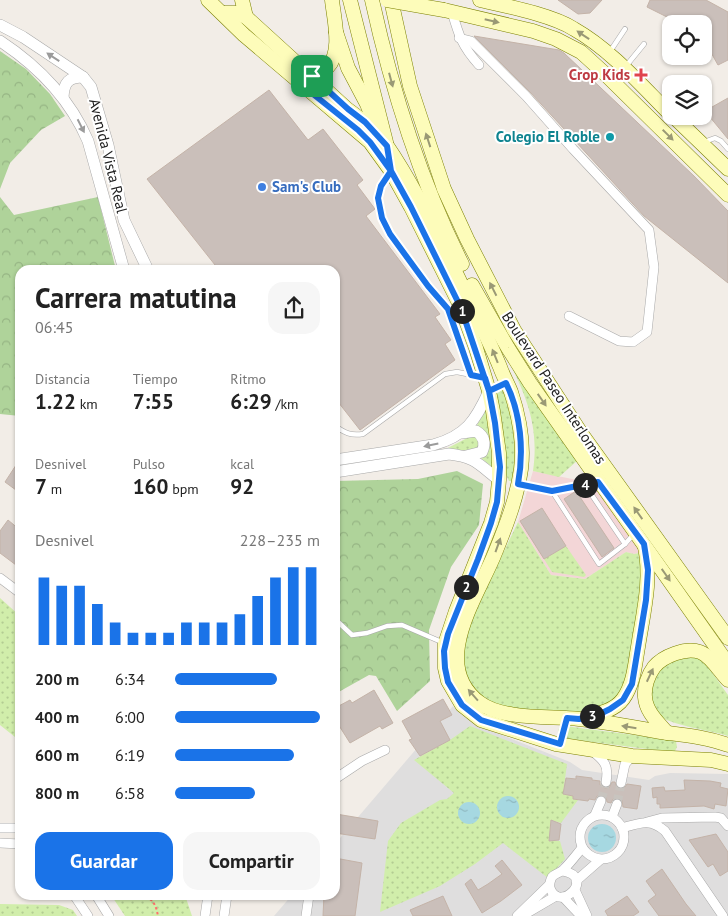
<!DOCTYPE html>
<html lang="es">
<head>
<meta charset="utf-8">
<style>
  :root { --surface:#fff; --page:#f6f6f6; --text:#222; --muted:#767676; --accent:#1a73e8 }
  body { margin:0; font-family:"PT Sans",sans-serif; background:var(--page); color:var(--text); height:100vh; display:flex; flex-direction:column; font-size:19px; white-space:nowrap }
  * { box-sizing:border-box; margin:0 }
  p { font-size:16px; color:var(--muted) }
  .icon { flex:none; width:28px; height:28px; fill:none; stroke:currentColor; stroke-width:2; stroke-linecap:round; stroke-linejoin:round }
  .map { position:relative; flex:1; overflow:hidden }
  .side { position:absolute; left:15px; top:265px; width:325px; height:635px; display:flex; flex-direction:column; background:var(--surface); border-radius:15px; box-shadow:0 1px 4px #0004 }
  .side>* { flex:none }
  .tools { position:absolute; left:662px; top:15px; display:grid; gap:10px }
  .tools a { display:grid; place-items:center; width:50px; height:50px; border-radius:10px; background:var(--surface); box-shadow:0 1px 4px #0004; font-size:25px }
  .pin { position:absolute; display:grid; place-items:center; width:42px; height:42px; color:#fff; margin:-21px; border-radius:10px; box-shadow:0 2px 8px #0006 }
  .km { position:absolute; width:25px; height:25px; margin:-12px; border-radius:50%; background:#222; color:#fff; font-size:14px; line-height:25px; text-align:center }
  .round { display:grid; place-items:center; flex:none; width:52px; height:52px; border-radius:15px; background:var(--page) }
  .overview { display:flex; align-items:center; justify-content:space-between; height:85px; padding:0 20px }
  h1 { font-size:28px; font-weight:700; line-height:38px }
  .figures { display:grid; grid-template-columns:repeat(3,1fr); gap:8px; height:85px; padding:5px 20px }
  .figures div { display:grid; align-content:center }
  .figures b { font-size:21px; font-weight:700 }
  .figures small { font-size:14px; font-weight:400 }
  .figures p { font-size:14px }
  .chart { height:140px; padding:10px 20px }
  .chart p { display:flex; justify-content:space-between }
  .chart svg { width:100%; height:90px; margin-top:5px; stroke:var(--accent); stroke-width:6 }
  .primary-button { display:flex; gap:10px; margin-top:auto; padding:10px 20px }
  .primary-button a { flex:1; height:58px; border-radius:15px; background:var(--accent); color:#fff; font-size:20px; font-weight:700; line-height:58px; text-align:center }
  .primary-button a+a { background:var(--page); color:var(--text) }
  ul { padding:0 20px; list-style:none; font-size:16px }
  li { display:grid; grid-template-columns:80px 60px 1fr; align-items:center; height:38px }
  li i { height:12px; border-radius:6px; background:var(--accent) }
  .map>svg:first-child { display:block }
  .residential { fill:#dfdede }
  .commercial { fill:#f3d6d7 }
  .grass { fill:url(#grass-dots) }
  .forest { fill:url(#forest-crowns) }
  .water { fill:url(#water-ripples) }
  .building { fill:#cabfba; stroke:#c4b3a8 }
  .lines { fill:none; stroke-linecap:round; stroke-linejoin:round }
  .minor-tunnel { stroke:#c8c4bf; stroke-width:9; stroke-dasharray:9 4.5; stroke-linecap:butt }
  .service-casing { stroke:#a8a8a8; stroke-width:5.5 }
  .minor-casing { stroke:#a8a8a8; stroke-width:10 }
  .tertiary-casing { stroke:#a8a8a8; stroke-width:12 }
  .secondary-casing { stroke:#7b8000; stroke-width:15 }
  .path { stroke:#ff706b; stroke-width:2; stroke-dasharray:2.5 2.5; stroke-linecap:butt }
  .service { stroke:#fff; stroke-width:4.5 }
  .minor { stroke:#fff; stroke-width:9 }
  .tertiary { stroke:#fff; stroke-width:11 }
  .secondary { stroke:#fdfcba; stroke-width:14 }
  .secondary-bridge-casing { stroke:#7b8000; stroke-width:15; stroke-linecap:butt }
  .secondary-bridge { stroke:#fdfcba; stroke-width:14 }
  .oneway { fill:#9a9975 }
  .oneway2 { fill:#9b9b9b }
  .route-casing { stroke:#fff; stroke-width:10 }
  .route { stroke:#1a73e8; stroke-width:6 }
  .health-dot { fill:#e0444e; stroke:#fff; stroke-width:2 }
  .culture-dot { fill:#0f9aa8; stroke:#fff; stroke-width:2 }
  .shop-dot { fill:#3f7fe0; stroke:#fff; stroke-width:2 }
  .labels { text-anchor:middle; stroke-width:4; stroke-linejoin:round; paint-order:stroke }
  .health-label { font-size:15px; font-weight:bold; fill:#be3a42; stroke:#fff; text-anchor:end }
  .culture-label { font-size:15px; font-weight:bold; fill:#0d838f; stroke:#fff; text-anchor:end }
  .street-label { font-size:15px; fill:#212121; stroke:#fff }
  .shop-label { font-size:15px; font-weight:bold; fill:#366cbe; stroke:#fff; text-anchor:start }
</style>
</head>
<body>
<div class="map">
<svg width="728" height="916" viewBox="0 0 728 916">
  <defs>
    <pattern id="grass-dots" width="8" height="8" patternUnits="userSpaceOnUse" patternTransform="scale(1.25)"><rect width="8" height="8" fill="#d1eeab"/><path d="M2 2h.1M6 6h.1" fill="none" stroke="#b3cc93" stroke-width="1.8" stroke-linecap="round"/></pattern>
    <pattern id="forest-crowns" width="20" height="18" patternUnits="userSpaceOnUse" patternTransform="scale(1.25)"><rect width="20" height="18" fill="#afd39a"/><path d="M2 6a3 3 0 1 1 6 0M12 15a3 3 0 1 1 6 0" fill="none" stroke="#96b584"/></pattern>
    <pattern id="water-ripples" width="26" height="14" patternUnits="userSpaceOnUse" patternTransform="scale(1.25)"><rect width="26" height="14" fill="#a6d8e1"/><path d="M2 4q2-2 4 0t4 0M15 11q2-2 4 0t4 0" fill="none" stroke="#8fb9c1"/></pattern>
  </defs>
  <rect width="100%" height="100%" fill="#f2ede7"/>
  <!-- residential -->
  <polygon class="residential" points="453,706 462,715 479,726 570,762 582,770 649,780 655,776 670,773 728,774 728,916 274,916 292,895 335,895 335,844"/>
  <!-- commercial -->
  <polygon class="commercial" points="590,467 638,545 639,553 634,554 626,552 585,579 551,575 518,522 533,471 577,480"/>
  <!-- grass -->
  <g class="grass">
    <path d="M503 350 578 460 559 477 533 471C540 423 524 391 503 350Z"/>
    <polygon points="501,390 505,390 519,427 513,481 509,481 505,473 496,395"/>
    <polygon points="486,409 493,468 480,457 484,454 476,427"/>
    <polygon points="471,436 477,438 480,444 477,450 444,450"/>
    <path d="M518 522 551 575 585 579 626 552 634 554 639 553 643 578 628 683C626 688 624 693 621 697 617 701 605 709 599 711 586 715 570 711 557 711 520 709 469 712 464 662 462 635 477 610 487 587 497 565 508 543 518 522Z"/>
    <polygon points="566,546 586,575 584,577 552,572 544,559"/>
    <polygon points="0,598 20,616 20,741 0,725"/>
    <path d="M696 656 706 664 728 695V736C712 731 673 725 661 717 642 704 654 671 670 661 676 657 688 658 696 656Z"/>
    <polygon points="470,726 567,764 563,794 573,796 573,799 578,800 561,823 551,820 549,841 560,841 565,859 548,878 503,843 475,864 440,886 380,912 388,841 401,823 440,800 447,799 454,793 414,760 450,740"/>
    <polygon points="565,726 672,740 676,741 677,747 675,751 670,752 562,738 559,736 558,730 560,727"/>
    <polygon points="111,895 185,895 192,916 125,916"/>
    <polygon points="0,904 59,905 73,910 77,916 0,916"/>
  </g>
  <!-- forest -->
  <g class="forest">
    <polygon points="0,51 26,69 50,94 65,116 41,130 10,163 0,189"/>
    <polygon points="0,197 14,215 98,197 116,270 20,270 20,416 0,414"/>
    <polygon points="457,471 483,484 479,525 451,567 429,630 430,681 397,711 376,676 369,675 335,694 335,481 418,479"/>
  </g>
  <!-- water -->
  <g class="water">
    <circle cx="508" cy="807" r="11"/>
    <circle cx="469" cy="813" r="11"/>
    <circle cx="602" cy="838" r="14"/>
  </g>
  <!-- building -->
  <g class="building">
    <polygon points="558,0 602,0 590,13 578,14"/>
    <polygon points="650,0 706,0 728,12 728,60 718,65 704,40 704,24 681,24 647,7"/>
    <polygon points="474,36 559,50 564,53 694,176 728,211 728,283 644,216 530,92"/>
    <polygon points="269,90 308,140 323,129 363,180 357,185 375,209 366,216 440,314 435,317 451,340 445,344 455,360 360,430 335,398 335,270 219,270 147,179"/>
    <polygon points="728,98 728,139 705,111"/>
    <polygon points="20,459 20,493 5,482"/>
    <polygon points="576,491 614,548 602,557 564,499"/>
    <polygon points="542,508 566,546 544,559 520,521"/>
    <polygon points="8,520 20,530 20,568 0,553 0,531"/>
    <polygon points="374,690 393,723 382,729 380,726 350,743 338,724 335,726 335,708 350,700 352,703"/>
    <polygon points="443,699 452,715 440,721 450,740 420,756 409,740 412,739 402,721"/>
    <polygon points="576,776 592,778 592,780 600,781 600,785 605,788 609,788 612,782 615,782 617,787 620,789 625,787 627,784 641,786 637,809 623,807 622,800 619,798 613,799 611,803 607,802 606,797 601,795 597,796 595,800 589,799 588,801 573,799 573,796 563,794 566,778 576,779"/>
    <polygon points="684,780 710,781 721,783 720,787 728,789 726,806 715,804 714,809 704,806 660,808 660,804 657,804 657,797 653,798 652,788 664,787 665,791 685,790"/>
    <polygon points="336,814 378,821 375,839 335,833"/>
    <polygon points="551,820 561,824 559,840 549,841"/>
    <polygon points="716,834 728,852 728,871 720,876 713,864 708,867 689,840"/>
    <polygon points="335,858 362,863 355,916 323,916 324,895 335,895"/>
    <polygon points="502,860 522,885 501,901 482,913 465,884 471,879 478,890 488,884 502,874 495,866"/>
    <polygon points="662,869 686,904 696,916 659,916 648,901 656,895 646,881"/>
    <polygon points="443,896 452,916 413,916 410,910"/>
    <polygon points="627,896 639,912 633,916 608,916 605,911"/>
  </g>
  <g class="lines">
    <!-- minor-tunnel -->
    <g class="minor-tunnel">
      <polyline points="601,801 606,782"/>
      <polyline points="617,804 621,783"/>
    </g>
    <!-- service casing -->
    <g class="service-casing">
      <g id="service">
        <polyline points="609,53 625,29"/>
        <polyline points="626,66 644,44"/>
        <polyline points="704,142 715,138 721,141 728,149"/>
        <polyline points="389,174 381,186 378,198 382,218 390,234 428,286 448,309 471,375"/>
        <path d="M335 426C345 433 351 436 363 434L445 374 457 372 482 377"/>
        <polyline points="519,484 552,491 598,482"/>
        <polyline points="585,485 625,544"/>
        <polyline points="552,491 599,564 625,544 633,535"/>
        <polyline points="337,621 352,635 367,633 387,626 402,625 444,643"/>
      </g>
    </g>
    <!-- minor casing -->
    <g class="minor-casing">
      <g id="minor">
        <path d="M452 12C459 36 462 46 479 65"/>
        <polyline points="459,38 471,41 526,96 573,149 649,230 654,267 647,332 633,342 619,341 569,316"/>
        <polyline points="0,578 20,593"/>
        <path d="M592 751C605 761 609 766 606 782"/>
        <polyline points="335,779 362,761 385,750"/>
        <polyline points="621,783 625,764 632,756"/>
        <circle cx="602" cy="837" r="22"/>
        <polyline points="595,815 601,801"/>
        <polyline points="612,817 617,804"/>
        <polyline points="647,822 662,818 715,817 721,818 728,826"/>
        <polyline points="0,828 20,828"/>
        <path d="M622 828C640 823 650 818 665 831L723 916"/>
        <polyline points="0,843 20,844"/>
        <path d="M563 871C597 877 559 914 550 888 549 884 550 881 552 877 555 873 561 873 564 869 571 862 576 855 582 848"/>
        <polyline points="576,881 600,860"/>
        <polyline points="575,890 587,916"/>
        <polyline points="74,895 88,916"/>
        <polyline points="96,895 109,916"/>
        <polyline points="563,897 581,916"/>
        <polyline points="205,916 208,895"/>
        <polyline points="224,916 227,895"/>
        <polyline points="306,916 309,895"/>
        <polyline points="517,916 549,885"/>
        <polyline points="522,916 556,896"/>
      </g>
    </g>
    <!-- tertiary casing -->
    <g class="tertiary-casing">
      <g id="tertiary">
        <polyline points="0,25 23,37 83,77 91,87 108,145 124,220 148,270"/>
        <path d="M0 41C38 66 70 99 88 141L124 270"/>
        <path d="M63 97C64 82 69 77 83 77"/>
        <path d="M462 433 476 431C484 436 486 443 482 452L466 456"/>
        <path d="M335 460 433 445C466 436 476 420 489 391"/>
        <path d="M335 472 449 454C476 457 479 465 499 480"/>
      </g>
    </g>
    <!-- secondary casing -->
    <g class="secondary-casing">
      <g id="secondary">
        <polyline points="208,0 244,35 370,142 391,171 411,207 461,307 476,348 489,391 493,411 499,453 499,480 497,502 491,523 456,611 445,644 445,668 448,681 462,705 481,720 556,744 632,756 711,760 728,764"/>
        <polyline points="242,0 246,17"/>
        <polyline points="350,0 386,142"/>
        <path d="M372 0C392 91 420 180 462 264"/>
        <polyline points="391,0 410,86 444,189 467,239 514,330 581,433 728,638"/>
        <path d="M480 0C506 6 552 15 574 29 611 50 641 85 671 115"/>
        <polyline points="444,10 533,31 556,39 581,52 603,72 728,195"/>
        <path d="M223 13H237L246 17 347 109C362 120 377 131 387 146 413 184 433 227 453 267 469 301 486 333 500 367 503 376 508 384 511 392 519 416 524 445 521 469 517 498 506 526 495 553 478 596 428 665 480 703 503 720 551 716 579 719 606 722 633 727 661 732 684 735 706 737 728 745"/>
        <polyline points="336,32 348,68 367,104 374,121"/>
        <path d="M306 78C312 75 321 73 327 68 343 52 334 20 332 0"/>
        <polyline points="673,116 728,169"/>
        <polyline points="472,285 508,348 530,383 728,664"/>
        <path d="M586 717C599 714 615 710 623 699 634 684 635 664 638 647 643 614 652 580 645 547"/>
        <path d="M667 733C658 722 646 712 645 697 644 687 648 675 654 667 663 656 686 647 700 652 711 656 720 672 728 680"/>
      </g>
    </g>
    <!-- path -->
    <path class="path" d="M141 895C153 898 156 905 158 916"/>
    <!-- service -->
    <use href="#service" class="service"/>
    <!-- minor -->
    <use href="#minor" class="minor"/>
    <!-- tertiary -->
    <use href="#tertiary" class="tertiary"/>
    <!-- secondary -->
    <use href="#secondary" class="secondary"/>
    <!-- secondary-bridge casing -->
    <g class="secondary-bridge-casing">
      <polyline id="secondary-bridge" points="387,0 444,10"/>
    </g>
    <!-- secondary-bridge -->
    <use href="#secondary-bridge" class="secondary-bridge"/>
  </g>
  <!-- one-way arrows -->
  <defs><path id="oneway-solid" d="M-6-.8H1V-3.2L6.5 0L1 3.2V.8H-6Z" transform="scale(1.25)"/></defs>
  <g class="oneway">
    <use href="#oneway-solid" transform="translate(492 21) rotate(13)"/>
    <use href="#oneway-solid" transform="translate(583 35) rotate(-146)"/>
    <use href="#oneway-solid" transform="translate(391 80) rotate(75)"/>
    <use href="#oneway-solid" transform="translate(668 135) rotate(45)"/>
    <use href="#oneway-solid" transform="translate(428 140) rotate(-108)"/>
    <use href="#oneway-solid" transform="translate(493 289) rotate(-117)"/>
    <use href="#oneway-solid" transform="translate(495 356) rotate(-112)"/>
    <use href="#oneway-solid" transform="translate(542 400) rotate(55)"/>
    <use href="#oneway-solid" transform="translate(638 513) rotate(-125)"/>
    <use href="#oneway-solid" transform="translate(498 545) rotate(-70)"/>
    <use href="#oneway-solid" transform="translate(666 575) rotate(55)"/>
    <use href="#oneway-solid" transform="translate(650 675) rotate(-65)"/>
    <use href="#oneway-solid" transform="translate(473 695) rotate(-131)"/>
    <use href="#oneway-solid" transform="translate(629 727) rotate(-171)"/>
  </g>
  <g class="oneway2">
    <use href="#oneway-solid" transform="translate(53 57) rotate(-147)"/>
    <use href="#oneway-solid" transform="translate(81 126) rotate(63)"/>
    <use href="#oneway-solid" transform="translate(431 445) rotate(168)"/>
  </g>
  <g class="lines">
    <!-- route casing -->
    <g class="route-casing">
      <path id="route" d="M312 76 348 109 365 122 387 146 391 171 411 207 461 308 489 391 495 423 500 467 497 502 491 523 478 559 448 634 444 651 445 668 448 682 462 705 481 720 560 744 567 718 579 719 600 714 610 709 623 700 632 684 646 600 648 570 644 544 598 482 552 491 518 484C524 451 521 413 506 383L489 391 485 378 471 375 448 309 428 286 390 234 382 218 378 198 381 186 391 171 370 142 358 130 298 82 312 76"/>
    </g>
    <!-- route -->
    <use href="#route" class="route"/>
  </g>
  <!-- markers -->
  <path class="health-dot" d="M638.5 67.5h5v5h5v5h-5v5h-5v-5h-5v-5h5z"/>
  <circle class="culture-dot" cx="610" cy="137" r="5"/>
  <circle class="shop-dot" cx="262" cy="187" r="5"/>
  <g class="labels">
    <!-- health labels -->
    <g class="health-label">
      <text x="630" y="80">Crop Kids</text>
    </g>
    <!-- culture labels -->
    <g class="culture-label">
      <text x="600" y="142">Colegio El Roble</text>
    </g>
    <!-- street labels -->
    <g class="street-label">
      <text transform="translate(108 156) rotate(76)" y="5">Avenida Vista Real</text>
      <text transform="translate(554 388) rotate(57)" y="5">Boulevard Paseo Interlomas</text>
    </g>
    <!-- shop labels -->
    <g class="shop-label">
      <text x="272" y="192">Sam's Club</text>
    </g>
  </g>
</svg>
<div class="tools">
<a><svg class="icon" aria-label="locate" viewBox="0 0 24 24"><circle cx="12" cy="12" r="6"/><path d="M12 2v4M12 18v4M2 12h4M18 12h4"/></svg></a>
<a><svg class="icon" aria-label="layers" viewBox="0 0 24 24"><path d="M12 4l9 5-9 5-9-5zM3 14l9 5 9-5"/></svg></a>
</div>
<div class="pin" style="left:312px;top:76px;background:#1e9e55"><svg class="icon" aria-label="arrive" viewBox="0 0 24 24"><path d="M6 21V4h12l-3 4 3 4H6"/></svg></div>
<b class="km" style="left:462px;top:311px">1</b>
<b class="km" style="left:466px;top:587px">2</b>
<b class="km" style="left:592px;top:716px">3</b>
<b class="km" style="left:585px;top:485px">4</b>
<section class="side">
<div class="overview"><div><h1>Carrera matutina</h1><p>06:45</p></div><a class="round"><svg class="icon" aria-label="share" viewBox="0 0 24 24"><path d="M12 15V3M7 8l5-5 5 5M5 13v7h14v-7"/></svg></a></div>
<div class="figures">
<div><p>Distancia</p><b>1.22<small> km</small></b></div>
<div><p>Tiempo</p><b>7:55</b></div>
<div><p>Ritmo</p><b>6:29<small> /km</small></b></div>
</div>
<div class="figures">
<div><p>Desnivel</p><b>7<small> m</small></b></div>
<div><p>Pulso</p><b>160<small> bpm</small></b></div>
<div><p>kcal</p><b>92</b></div>
</div>
<div class="chart"><p><span>Desnivel</span>228–235 m</p>
<svg viewBox="0 0 160 44" preserveAspectRatio="none"><path d="M5 44V11M15 44V15M25 44V15M35 44V24M45 44V33M55 44V38M65 44V38M75 44V38M85 44V33M95 44V33M105 44V33M115 44V29M125 44V20M135 44V11M145 44V6M155 44V6"/></svg>
</div>
<ul>
<li><b>200 m</b>6:34<i style="width:70%"></i></li>
<li><b>400 m</b>6:00<i style="width:100%"></i></li>
<li><b>600 m</b>6:19<i style="width:82%"></i></li>
<li><b>800 m</b>6:58<i style="width:55%"></i></li>
</ul>
<div class="primary-button"><a>Guardar</a><a>Compartir</a></div>
</section>
</div>
</body>
</html>
